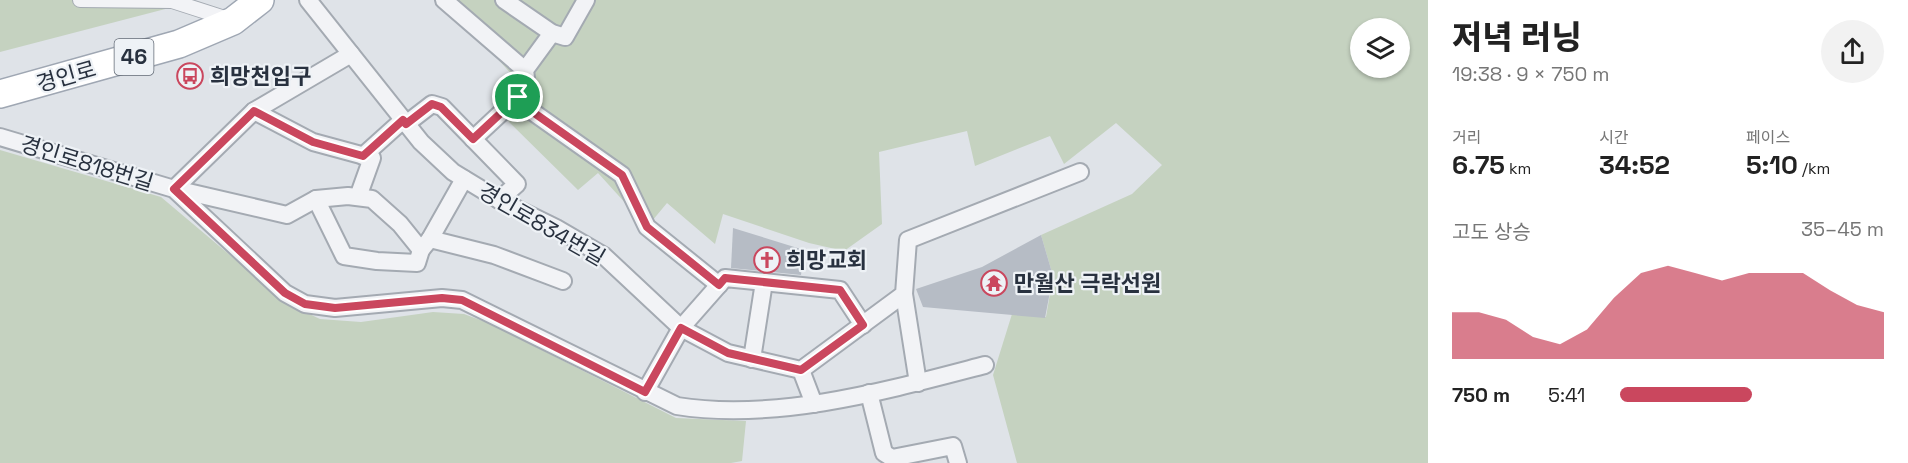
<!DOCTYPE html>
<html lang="ko">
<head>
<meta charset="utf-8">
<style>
  :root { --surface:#fff; --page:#f2f2f2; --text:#222; --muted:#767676; --accent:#ca475e }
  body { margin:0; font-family:"Space Grotesk","Noto Sans KR",sans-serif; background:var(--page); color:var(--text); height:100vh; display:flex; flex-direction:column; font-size:22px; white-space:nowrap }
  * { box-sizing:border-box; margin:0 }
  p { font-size:20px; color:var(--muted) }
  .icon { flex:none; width:33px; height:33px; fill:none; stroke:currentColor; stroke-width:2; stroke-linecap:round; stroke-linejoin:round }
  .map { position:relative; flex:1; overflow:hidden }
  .drawer { display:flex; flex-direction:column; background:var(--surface); width:480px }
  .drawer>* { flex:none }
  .buttons { position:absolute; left:1350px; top:18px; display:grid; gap:12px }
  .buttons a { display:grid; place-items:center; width:60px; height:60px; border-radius:50%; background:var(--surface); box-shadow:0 2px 4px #0004; font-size:30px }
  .pin { position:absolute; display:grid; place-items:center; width:51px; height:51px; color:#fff; margin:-26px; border:3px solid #fff; border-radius:50%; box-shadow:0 2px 6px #0007 }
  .round { display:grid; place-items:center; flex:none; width:63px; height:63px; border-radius:32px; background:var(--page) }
  .head { display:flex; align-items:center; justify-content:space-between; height:102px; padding:0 24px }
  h1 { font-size:33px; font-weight:800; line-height:45px }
  .figures { display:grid; grid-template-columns:repeat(3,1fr); gap:9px; height:102px; padding:6px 24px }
  .figures div { display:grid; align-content:center }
  .figures b { font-size:26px; font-weight:800 }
  .figures small { font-size:16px; font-weight:400 }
  .figures p { font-size:16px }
  .chart { height:168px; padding:12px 24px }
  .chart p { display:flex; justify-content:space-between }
  .chart svg { width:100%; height:108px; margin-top:6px; fill:var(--accent); opacity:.7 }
  ul { padding:0 24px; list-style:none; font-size:20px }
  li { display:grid; grid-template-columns:96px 72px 1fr; align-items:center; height:45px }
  li i { height:15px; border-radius:8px; background:var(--accent) }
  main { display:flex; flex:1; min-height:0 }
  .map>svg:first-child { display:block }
  .green { fill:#c5d2c0; fill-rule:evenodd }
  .building { fill:#b6bcc5 }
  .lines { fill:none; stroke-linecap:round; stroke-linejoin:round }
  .pedestrian-casing { stroke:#a4aab2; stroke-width:16 }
  .minor-casing { stroke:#a4aab2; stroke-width:20 }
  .primary-casing { stroke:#9fa7b3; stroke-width:30 }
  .pedestrian { stroke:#f2f3f6; stroke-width:14 }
  .minor { stroke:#f2f3f6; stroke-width:16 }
  .primary { stroke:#fff; stroke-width:27 }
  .route-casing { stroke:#fff; stroke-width:12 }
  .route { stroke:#ca475e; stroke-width:8 }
  .labels { text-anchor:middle; stroke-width:4.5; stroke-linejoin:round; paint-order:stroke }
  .shield { fill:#eef2f6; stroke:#636b76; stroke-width:1.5 }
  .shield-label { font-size:21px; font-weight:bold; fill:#28313f }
  .street-label { font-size:22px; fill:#28313f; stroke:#eef2f6 }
  .poi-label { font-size:22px; font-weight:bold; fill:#28313f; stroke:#eef2f6; text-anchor:start }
</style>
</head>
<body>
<main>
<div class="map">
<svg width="1428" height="463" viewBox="0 0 1428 463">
  <rect width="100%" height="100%" fill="#dfe3e8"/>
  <!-- green -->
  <g class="green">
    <polygon points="0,0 188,0 173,7 0,52"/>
    <path d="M444 0H1428V463H1017L993 375 1012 314 1046 317 1053 276 1041 235 1132 194 1162 165 1116 123 1064 164 1050 136 975 166 967 131 879 152 882 224 844 251 809 243 723 214 715 244 667 203 647 227 598 173 578 190 500 113 514 77ZM1360 28H1400V68H1360Z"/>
    <polygon points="0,150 161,197 288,304 320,319 361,322 433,312 464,314 491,324 676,418 746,421 742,461 731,463 0,463"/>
  </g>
  <!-- building -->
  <g class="building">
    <polygon points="733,228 804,250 801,275 731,268"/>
    <polygon points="1041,235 1053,276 1045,318 923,307 916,289 982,267"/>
  </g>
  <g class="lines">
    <!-- pedestrian casing -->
    <g class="pedestrian-casing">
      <polyline id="pedestrian" points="80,0 172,1 231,20"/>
    </g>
    <!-- minor casing -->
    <g class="minor-casing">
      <g id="minor">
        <polyline points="308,0 421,142 453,172 499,200 556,228 604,256 681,328 728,353 801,370 904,294 908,240 1080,172"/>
        <polyline points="444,0 525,70"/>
        <polyline points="504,0 552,33 565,37 586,0"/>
        <polyline points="552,33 525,70 530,110 622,175 647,227 719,285"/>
        <polyline points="254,111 313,142 372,158 358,197"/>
        <polyline points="406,124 432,104 442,107 517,184 499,200"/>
        <path d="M0 137 174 189 285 293 305 304 335 308 442 298 462 300 677 406C776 422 889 390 985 365"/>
        <polyline points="473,139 518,97 526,82"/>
        <polyline points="363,156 403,120"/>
        <polyline points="174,189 254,111 351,54"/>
        <polyline points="175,189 287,215 316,199 348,196 372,199 400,224 421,250 430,239 494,255 563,281"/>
        <polyline points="316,199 344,256 377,261 417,263 421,250"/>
        <polyline points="430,239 464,179"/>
        <polyline points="904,294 918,383"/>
        <polyline points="752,359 764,282"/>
        <polyline points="801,370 814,404"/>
        <polyline points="645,392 681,328 725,278 840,290 863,325"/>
        <polyline points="869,393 884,453 892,458 953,446 958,463"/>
      </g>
    </g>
    <!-- primary casing -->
    <g class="primary-casing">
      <polyline id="primary" points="0,94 179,44 233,21 260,0"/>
    </g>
    <!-- pedestrian -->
    <use href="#pedestrian" class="pedestrian"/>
    <!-- minor -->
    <use href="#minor" class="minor"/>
    <!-- primary -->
    <use href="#primary" class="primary"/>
  </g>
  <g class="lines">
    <!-- route casing -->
    <g class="route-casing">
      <polygon id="route" points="526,82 530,110 622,175 647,227 719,285 725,278 840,290 863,325 801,370 728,353 681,328 645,392 462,300 442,298 335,308 305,304 285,293 174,189 254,111 313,142 363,156 403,120 406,124 432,104 441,107 473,139 518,97"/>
    </g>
    <!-- route -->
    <use href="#route" class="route"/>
  </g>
  <!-- icons -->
  <defs>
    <g id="bus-ring" transform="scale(1.35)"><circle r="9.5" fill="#eef2f6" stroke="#ca475e" stroke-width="1.5"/><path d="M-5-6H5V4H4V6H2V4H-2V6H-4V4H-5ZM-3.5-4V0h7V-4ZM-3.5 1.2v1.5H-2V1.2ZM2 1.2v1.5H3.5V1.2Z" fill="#ca475e"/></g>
    <g id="church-ring" transform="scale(1.35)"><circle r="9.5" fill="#eef2f6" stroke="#ca475e" stroke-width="1.5"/><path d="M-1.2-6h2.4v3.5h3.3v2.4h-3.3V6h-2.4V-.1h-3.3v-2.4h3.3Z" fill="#ca475e"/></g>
    <g id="temple-ring" transform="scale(1.35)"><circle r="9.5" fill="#eef2f6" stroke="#ca475e" stroke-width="1.5"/><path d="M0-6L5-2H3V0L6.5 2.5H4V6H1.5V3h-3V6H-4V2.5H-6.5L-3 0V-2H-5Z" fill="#ca475e"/></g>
  </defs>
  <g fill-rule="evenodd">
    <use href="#bus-ring" x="190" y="76"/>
    <use href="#church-ring" x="767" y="260"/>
    <use href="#temple-ring" x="994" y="283"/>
  </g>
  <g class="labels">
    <!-- shield labels -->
    <rect class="shield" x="114.5" y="39" width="39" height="36" rx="4.5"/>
    <g class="shield-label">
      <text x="134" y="64">46</text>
    </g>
    <!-- street labels -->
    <g class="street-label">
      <text transform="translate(66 76) rotate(-16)" y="8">경인로</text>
      <text transform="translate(87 163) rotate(17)" y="8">경인로818번길</text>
      <text transform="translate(542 224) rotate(30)" y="8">경인로834번길</text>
    </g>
    <!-- poi labels -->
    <g class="poi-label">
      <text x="210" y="84">희망천입구</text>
      <text x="786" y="268">희망교회</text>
      <text x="1014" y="291">만월산 극락선원</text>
    </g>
  </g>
</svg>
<div class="buttons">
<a><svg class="icon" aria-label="layers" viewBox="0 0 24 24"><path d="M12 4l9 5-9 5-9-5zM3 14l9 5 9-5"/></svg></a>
</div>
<div class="pin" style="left:518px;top:97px;background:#1e9e55"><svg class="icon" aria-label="arrive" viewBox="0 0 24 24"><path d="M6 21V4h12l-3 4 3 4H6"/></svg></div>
</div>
<section class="drawer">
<div class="head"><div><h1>저녁 러닝</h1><p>19:38 · 9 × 750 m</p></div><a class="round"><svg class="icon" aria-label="share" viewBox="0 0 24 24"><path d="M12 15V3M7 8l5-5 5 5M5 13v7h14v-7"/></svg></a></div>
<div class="figures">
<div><p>거리</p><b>6.75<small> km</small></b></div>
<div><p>시간</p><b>34:52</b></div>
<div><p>페이스</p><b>5:10<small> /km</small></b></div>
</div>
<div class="chart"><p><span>고도 상승</span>35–45 m</p>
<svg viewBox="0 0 160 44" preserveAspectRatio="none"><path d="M0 44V25L10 25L20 28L30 35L40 38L50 32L60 19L70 9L80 6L90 9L100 12L110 9L120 9L130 9L140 16L150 22L160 25V44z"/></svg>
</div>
<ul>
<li><b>750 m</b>5:41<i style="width:50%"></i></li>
</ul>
</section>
</main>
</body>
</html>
